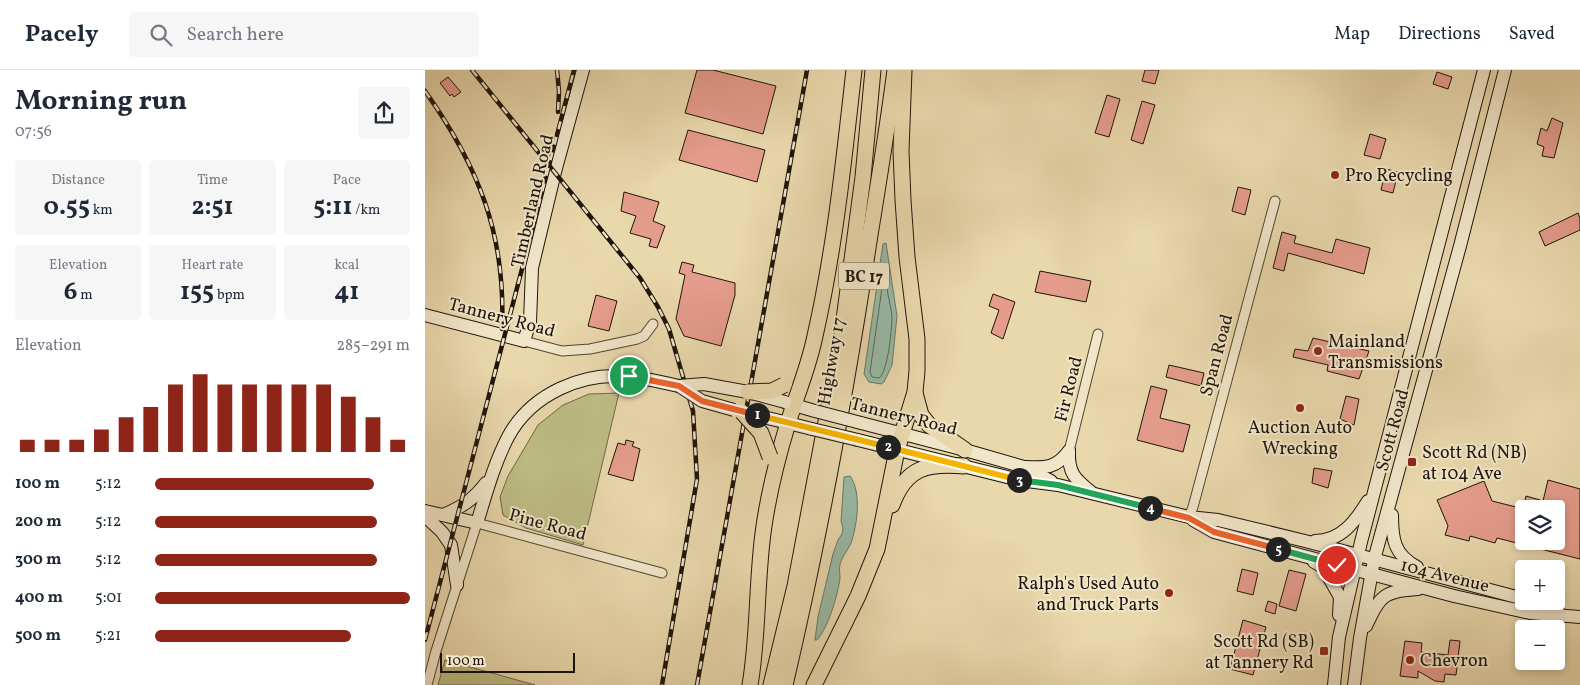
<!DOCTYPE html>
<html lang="en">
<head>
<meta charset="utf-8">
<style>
  :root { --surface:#fff; --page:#f6f6f7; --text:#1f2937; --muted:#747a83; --line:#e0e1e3; --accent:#8f2418 }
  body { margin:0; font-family:Vollkorn,serif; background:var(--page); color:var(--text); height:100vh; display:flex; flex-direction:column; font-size:19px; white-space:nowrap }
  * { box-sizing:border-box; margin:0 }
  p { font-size:16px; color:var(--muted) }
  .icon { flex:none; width:28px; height:28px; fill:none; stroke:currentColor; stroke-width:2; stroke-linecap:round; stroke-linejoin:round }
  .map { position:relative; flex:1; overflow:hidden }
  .panel { display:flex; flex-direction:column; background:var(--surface); width:425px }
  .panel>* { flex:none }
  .controls { position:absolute; left:1090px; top:430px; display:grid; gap:10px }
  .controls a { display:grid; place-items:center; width:50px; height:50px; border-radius:5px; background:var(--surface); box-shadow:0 2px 8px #0003; font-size:25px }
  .scale { position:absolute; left:15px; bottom:12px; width:135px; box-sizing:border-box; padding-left:5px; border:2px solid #1e150b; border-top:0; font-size:14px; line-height:18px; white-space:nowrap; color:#1e150b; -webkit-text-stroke:4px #f1e6c9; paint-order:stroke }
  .pin { position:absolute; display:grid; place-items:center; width:42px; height:42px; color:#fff; margin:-21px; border:2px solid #fff; border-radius:50%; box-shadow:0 1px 5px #0007 }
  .km { position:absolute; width:25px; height:25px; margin:-12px; border-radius:50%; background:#222; color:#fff; font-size:14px; line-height:25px; text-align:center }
  .round { display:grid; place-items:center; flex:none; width:52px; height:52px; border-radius:5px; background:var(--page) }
  .head { display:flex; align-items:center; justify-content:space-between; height:85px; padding:0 15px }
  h1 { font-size:28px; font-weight:700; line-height:38px }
  .figures { display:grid; grid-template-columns:repeat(3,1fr); gap:8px; height:85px; padding:5px 15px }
  .figures div { display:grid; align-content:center; border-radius:5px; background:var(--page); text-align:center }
  .figures b { font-size:25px; font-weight:700 }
  .figures small { font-size:14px; font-weight:400 }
  .figures p { font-size:14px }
  .chart { height:140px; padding:10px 15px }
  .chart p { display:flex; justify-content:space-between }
  .chart svg { width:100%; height:90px; margin-top:5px; stroke:var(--accent); stroke-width:6 }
  ul { padding:0 15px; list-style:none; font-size:16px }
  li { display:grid; grid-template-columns:80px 60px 1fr; align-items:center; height:38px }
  li i { height:12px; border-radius:6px; background:var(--accent) }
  header { display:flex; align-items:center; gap:30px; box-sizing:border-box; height:70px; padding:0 25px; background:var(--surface); border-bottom:1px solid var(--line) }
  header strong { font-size:24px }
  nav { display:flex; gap:28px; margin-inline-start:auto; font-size:18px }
  .search { width:350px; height:45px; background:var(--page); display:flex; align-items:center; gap:12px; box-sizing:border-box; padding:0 18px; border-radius:5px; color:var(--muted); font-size:19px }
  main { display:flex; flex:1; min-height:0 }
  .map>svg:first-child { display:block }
  .green { fill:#bdbc85; stroke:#6e6848 }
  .water { fill:#98baa6; stroke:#677868 }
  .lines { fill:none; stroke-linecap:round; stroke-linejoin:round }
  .shore { stroke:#5b6858; stroke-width:1 }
  .building { fill:#e59c8c; stroke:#1e150b }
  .street-casing { stroke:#514633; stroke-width:11 }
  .secondary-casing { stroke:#1e150b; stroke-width:14 }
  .highway-casing { stroke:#1e150b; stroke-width:17 }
  .street { stroke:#f1e6c9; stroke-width:9 }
  .secondary { stroke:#f1e6c9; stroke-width:12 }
  .highway { stroke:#e9d8ac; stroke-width:15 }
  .rail-casing { stroke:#1e150b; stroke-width:4.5 }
  .rail { stroke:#f1e6c9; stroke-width:2.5; stroke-dasharray:8; stroke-linecap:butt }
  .secondary-bridge-casing { stroke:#1e150b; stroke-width:14; stroke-linecap:butt }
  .highway-bridge-casing { stroke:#1e150b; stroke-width:17; stroke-linecap:butt }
  .secondary-bridge { stroke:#f1e6c9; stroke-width:12 }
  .highway-bridge { stroke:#e9d8ac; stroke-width:15 }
  .split-1-casing { stroke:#fff; stroke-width:10 }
  .split-2-casing { stroke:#fff; stroke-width:10 }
  .split-3-casing { stroke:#fff; stroke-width:10 }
  .split-4-casing { stroke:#fff; stroke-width:10 }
  .split-5-casing { stroke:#fff; stroke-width:10 }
  .split-6-casing { stroke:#fff; stroke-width:10 }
  .split-1 { stroke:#f0652b; stroke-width:6 }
  .split-2 { stroke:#f5b400; stroke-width:6 }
  .split-3 { stroke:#f5b400; stroke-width:6 }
  .split-4 { stroke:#22a559; stroke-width:6 }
  .split-5 { stroke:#f0652b; stroke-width:6 }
  .split-6 { stroke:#22a559; stroke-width:6 }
  .poi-dot { fill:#8f2418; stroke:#f1e6c9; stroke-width:2 }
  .labels { text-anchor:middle; stroke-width:4; stroke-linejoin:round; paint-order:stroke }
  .shield { fill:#f1e6c9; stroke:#5d5444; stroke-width:1 }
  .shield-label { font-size:16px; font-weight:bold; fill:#1e150b }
  .poi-label { font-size:18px; fill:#1e150b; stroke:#f1e6c9; text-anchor:start }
  .street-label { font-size:18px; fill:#1e150b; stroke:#f1e6c9 }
</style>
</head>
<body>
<header>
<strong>Pacely</strong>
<div class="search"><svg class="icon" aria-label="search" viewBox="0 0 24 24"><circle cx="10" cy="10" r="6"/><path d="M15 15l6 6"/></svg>Search here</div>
<nav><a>Map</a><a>Directions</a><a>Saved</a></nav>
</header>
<main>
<section class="panel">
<div class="head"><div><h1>Morning run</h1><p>07:56</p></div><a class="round"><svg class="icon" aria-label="share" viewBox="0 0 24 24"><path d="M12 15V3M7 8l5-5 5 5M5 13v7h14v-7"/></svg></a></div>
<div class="figures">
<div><p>Distance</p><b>0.55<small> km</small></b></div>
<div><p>Time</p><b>2:51</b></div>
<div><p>Pace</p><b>5:11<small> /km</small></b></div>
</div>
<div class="figures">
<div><p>Elevation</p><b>6<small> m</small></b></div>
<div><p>Heart rate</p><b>155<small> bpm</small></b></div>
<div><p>kcal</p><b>41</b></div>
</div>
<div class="chart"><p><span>Elevation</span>285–291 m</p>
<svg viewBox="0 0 160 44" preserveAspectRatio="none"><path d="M5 44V38M15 44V38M25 44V38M35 44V33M45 44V27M55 44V22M65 44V11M75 44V6M85 44V11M95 44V11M105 44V11M115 44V11M125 44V11M135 44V17M145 44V27M155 44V38"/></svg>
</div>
<ul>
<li><b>100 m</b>5:12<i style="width:86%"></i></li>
<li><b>200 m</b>5:12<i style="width:87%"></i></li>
<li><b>300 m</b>5:12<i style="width:87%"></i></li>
<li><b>400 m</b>5:01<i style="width:100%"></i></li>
<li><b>500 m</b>5:21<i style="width:77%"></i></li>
</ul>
</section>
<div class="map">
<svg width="1155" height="615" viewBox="0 0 1155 615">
  <rect width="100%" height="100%" fill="#e9d8ac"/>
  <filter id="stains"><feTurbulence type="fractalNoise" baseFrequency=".004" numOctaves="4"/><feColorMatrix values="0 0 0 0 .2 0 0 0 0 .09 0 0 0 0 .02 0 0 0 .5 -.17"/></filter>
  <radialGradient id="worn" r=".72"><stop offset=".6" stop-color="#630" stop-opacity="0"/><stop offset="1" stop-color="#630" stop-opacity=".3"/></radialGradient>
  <!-- green -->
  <g class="green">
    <polygon points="194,323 158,475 101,458 78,445 75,427 83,406 113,355 138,335 164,324"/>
    <polygon points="20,590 110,615 13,615"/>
  </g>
  <!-- water -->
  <g class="water">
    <polygon points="461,173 472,246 467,295 459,312 456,314 444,312 439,304 458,174"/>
    <path d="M425 406C437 422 432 456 426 473 423 480 417 487 415 494 414 499 415 504 415 509 412 527 404 556 392 570H390L393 547 408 484 413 470 417 464 418 458 416 451 419 407Z"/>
  </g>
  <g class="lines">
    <!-- shore -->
    <path class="shore" d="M460 216 462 218C463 227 466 237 467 246 467 258 463 302 454 308L447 307 445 302 457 218Z"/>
  </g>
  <!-- building -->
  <g class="building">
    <polygon points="272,0 288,0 351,16 338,64 260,43"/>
    <polygon points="720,0 734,0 730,14 717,11"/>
    <polygon points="1012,2 1027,7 1023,19 1008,14"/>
    <polygon points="23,7 36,22 29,27 27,24 25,26 15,13"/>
    <polygon points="682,25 695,29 684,67 670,63"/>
    <polygon points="717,31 730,35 718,74 706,70"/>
    <polygon points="1127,48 1138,53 1129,88 1117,86 1119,77 1112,74 1116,58 1122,61"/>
    <polygon points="263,60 340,80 332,112 254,90"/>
    <polygon points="945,64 961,69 955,89 939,85"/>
    <polygon points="961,99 973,102 968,123 956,120"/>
    <polygon points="813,117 826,120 820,145 807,141"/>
    <polygon points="199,122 234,132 228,151 240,156 232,178 224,176 226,169 205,163 211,146 196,141"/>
    <polygon points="1153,143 1155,148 1155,160 1120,176 1114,162"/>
    <polygon points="857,162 871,166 869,173 907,183 911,169 945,178 939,204 863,183 859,201 848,198"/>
    <polygon points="257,192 269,195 267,202 310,213 310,225 296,276 259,266 251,249 260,205 254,203"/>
    <polygon points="615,201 666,211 661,232 610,222"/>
    <polygon points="568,224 590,232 578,269 566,263 574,240 564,236"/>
    <polygon points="171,225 192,231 184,261 163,256"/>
    <polygon points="888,268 944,281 934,309 902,301 903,295 868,287 870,279 883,281"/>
    <polygon points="744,295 779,303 776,316 741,307"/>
    <polygon points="726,316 742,320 735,348 765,355 758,382 712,370"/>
    <polygon points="921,326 934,329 929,355 915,349"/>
    <polygon points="201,370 209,372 207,376 215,379 208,411 183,404 193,373 200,375"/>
    <polygon points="889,398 907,401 903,418 887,413"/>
    <polygon points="1123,410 1155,419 1155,489 1072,468 1070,473 1045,466 1044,471 1020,465 1023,456 1012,430 1059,411 1067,431 1099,439 1099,471 1131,471 1131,439 1098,439 1101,426 1118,431"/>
    <polygon points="817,499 833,503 828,525 812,521"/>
    <polygon points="864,500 881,504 871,541 854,536"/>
    <polygon points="843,531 852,534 850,544 840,541"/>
    <polygon points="818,550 841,557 828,605 805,599"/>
    <polygon points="1025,570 1035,571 1031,605 1020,604 1019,612 1010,611 993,601 993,608 975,606 980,571 997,573 996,582 1023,585"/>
  </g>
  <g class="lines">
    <!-- street casing -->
    <g class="street-casing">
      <g id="street">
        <polyline points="99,271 137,281 165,279 212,269 219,266 228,254"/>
        <polyline points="644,381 673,264"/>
        <polyline points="764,447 768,437 850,131"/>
        <polyline points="2,615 11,581 52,453 237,503"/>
      </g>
    </g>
    <!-- secondary casing -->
    <g class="secondary-casing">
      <g id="secondary">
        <polyline points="0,245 99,271 105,252 107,198 130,102 158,0"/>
        <polyline points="362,333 390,341"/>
        <polyline points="355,351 387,359"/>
        <polyline points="436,353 540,380 599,397 626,411"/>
        <polyline points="433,370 594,410 633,415 764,447 793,450 880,471 1099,529"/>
        <path d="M644 381C643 403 650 409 666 422"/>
        <path d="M601 397C622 398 631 398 644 381"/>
        <path d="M0 441 52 453C61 424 69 394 83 367 106 324 158 301 205 307 222 308 238 313 254 316"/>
        <path d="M18 445C37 437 48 430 61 413"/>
        <path d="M967 445C967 469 969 485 992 497"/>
        <polyline points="0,446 17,462 26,475 32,515"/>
        <polyline points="768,450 789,462 1029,526 1105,543 1155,547"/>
        <path d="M890 471C916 471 930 452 943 431"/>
        <polyline points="889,492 898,497 915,527 914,545"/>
        <polyline points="1108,531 1133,541"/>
        <path d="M941 556C955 526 958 521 993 519"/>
        <polyline points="909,615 914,567 936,472 1059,0"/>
        <polyline points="929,615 935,568 949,490 1035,176 1080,0"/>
      </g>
    </g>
    <!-- highway casing -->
    <g class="highway-casing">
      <g id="highway">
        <polyline points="490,323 496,345 504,355 540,380"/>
        <path d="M467 435C481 397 502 393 539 396"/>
        <path d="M325 615C334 563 331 509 339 456 344 422 353 386 363 353 372 324 384 296 390 266 410 178 419 89 429 0"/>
        <polyline points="346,615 370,516 416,272 438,107 448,0"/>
        <path d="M360 615C395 466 422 316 445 165 454 110 463 55 470 0"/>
        <polyline points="389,615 433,526 452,479 472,380 490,322 492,301 492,269 482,187 478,130 476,81 479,0"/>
      </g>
    </g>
    <!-- street -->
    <use href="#street" class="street"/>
    <!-- secondary -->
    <use href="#secondary" class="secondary"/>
    <!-- highway -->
    <use href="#highway" class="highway"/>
    <!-- rail casing -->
    <g class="rail-casing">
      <g id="rail">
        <polyline points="47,0 215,208 233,237 244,259 268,341 272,409 237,615"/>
        <polyline points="132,0 134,21 133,42"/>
        <path d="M0 21C54 97 81 165 77 259"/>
        <polyline points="0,570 149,0"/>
        <polyline points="272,615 382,0"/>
      </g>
    </g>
    <!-- rail -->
    <use href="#rail" class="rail"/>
    <!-- secondary-bridge casing -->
    <g class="secondary-bridge-casing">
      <g id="secondary-bridge">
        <polyline points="254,316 279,314 323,322 360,332"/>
        <polyline points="254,316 277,331 309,340"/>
        <polyline points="390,341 436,353"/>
        <polyline points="317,342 355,351"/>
        <polyline points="387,359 433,370"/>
      </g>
    </g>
    <!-- highway-bridge casing -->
    <g class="highway-bridge-casing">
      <g id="highway-bridge">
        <polyline points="323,322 347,321 359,315"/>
        <polyline points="317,342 336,363 345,387"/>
      </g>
    </g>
    <!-- secondary-bridge -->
    <use href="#secondary-bridge" class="secondary-bridge"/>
    <!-- highway-bridge -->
    <use href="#highway-bridge" class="highway-bridge"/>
  </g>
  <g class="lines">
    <!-- split-1 casing -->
    <g class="split-1-casing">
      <polyline id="split-1" points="204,306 254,316 277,331 332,345"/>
    </g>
    <!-- split-2 casing -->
    <g class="split-2-casing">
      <polyline id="split-2" points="332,345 463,377"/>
    </g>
    <!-- split-3 casing -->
    <g class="split-3-casing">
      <polyline id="split-3" points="463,377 594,410"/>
    </g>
    <!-- split-4 casing -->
    <g class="split-4-casing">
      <polyline id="split-4" points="594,410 633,415 725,438"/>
    </g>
    <!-- split-5 casing -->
    <g class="split-5-casing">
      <polyline id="split-5" points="725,438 764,448 789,462 853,479"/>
    </g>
    <!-- split-6 casing -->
    <g class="split-6-casing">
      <polyline id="split-6" points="853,479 912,495"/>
    </g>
    <!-- split-1 -->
    <use href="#split-1" class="split-1"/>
    <!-- split-2 -->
    <use href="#split-2" class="split-2"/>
    <!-- split-3 -->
    <use href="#split-3" class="split-3"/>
    <!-- split-4 -->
    <use href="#split-4" class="split-4"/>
    <!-- split-5 -->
    <use href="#split-5" class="split-5"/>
    <!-- split-6 -->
    <use href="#split-6" class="split-6"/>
  </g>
  <!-- markers -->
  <g class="poi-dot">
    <circle cx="910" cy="105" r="5"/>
    <circle cx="893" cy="281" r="5"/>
    <circle cx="875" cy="338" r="5"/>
    <rect x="982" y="387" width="10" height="10" rx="2.5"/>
    <circle cx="744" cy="523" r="5"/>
    <rect x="894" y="576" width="10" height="10" rx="2.5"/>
    <circle cx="985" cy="590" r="5"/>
  </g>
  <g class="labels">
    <!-- shield labels -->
    <rect class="shield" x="414" y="192.5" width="50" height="27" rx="4"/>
    <g class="shield-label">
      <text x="439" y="212">BC 17</text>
    </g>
    <!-- poi labels -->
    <g class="poi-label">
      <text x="920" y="111">Pro Recycling</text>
      <text x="903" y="277">Mainland<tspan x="903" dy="21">Transmissions</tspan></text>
      <text x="875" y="363" text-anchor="middle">Auction Auto<tspan x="875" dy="21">Wrecking</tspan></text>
      <text x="997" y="388">Scott Rd (NB)<tspan x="997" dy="21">at 104 Ave</tspan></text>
      <text x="734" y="519" text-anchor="end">Ralph's Used Auto<tspan x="734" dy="21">and Truck Parts</tspan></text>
      <text x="889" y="577" text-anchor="end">Scott Rd (SB)<tspan x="889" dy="21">at Tannery Rd</tspan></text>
      <text x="995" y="596">Chevron</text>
    </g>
    <!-- street labels -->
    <g class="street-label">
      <text transform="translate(107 131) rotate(-77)" y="6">Timberland Road</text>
      <text transform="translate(77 247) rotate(15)" y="6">Tannery Road</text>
      <text transform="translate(791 285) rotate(-75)" y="6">Span Road</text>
      <text transform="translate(406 291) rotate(-80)" y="6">Highway 17</text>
      <text transform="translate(643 319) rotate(-76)" y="6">Fir Road</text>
      <text transform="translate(479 346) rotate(14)" y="6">Tannery Road</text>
      <text transform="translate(967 360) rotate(-75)" y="6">Scott Road</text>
      <text transform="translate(123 454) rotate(15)" y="6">Pine Road</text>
      <text transform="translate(1020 505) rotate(14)" y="6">104 Avenue</text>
    </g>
  </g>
  <rect width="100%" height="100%" filter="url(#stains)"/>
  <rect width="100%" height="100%" fill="url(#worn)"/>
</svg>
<div class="controls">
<a><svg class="icon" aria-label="layers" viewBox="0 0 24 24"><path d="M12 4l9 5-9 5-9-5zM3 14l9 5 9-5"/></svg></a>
<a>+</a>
<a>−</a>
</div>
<div class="scale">100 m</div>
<div class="pin" style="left:204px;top:306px;background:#1e9e55"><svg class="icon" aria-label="arrive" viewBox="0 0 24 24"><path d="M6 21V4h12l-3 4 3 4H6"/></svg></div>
<div class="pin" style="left:912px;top:495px;background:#d93025"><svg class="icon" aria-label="check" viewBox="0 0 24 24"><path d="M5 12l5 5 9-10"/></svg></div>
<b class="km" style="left:332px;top:345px">1</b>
<b class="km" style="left:463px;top:377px">2</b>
<b class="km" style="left:594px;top:410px">3</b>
<b class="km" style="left:725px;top:438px">4</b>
<b class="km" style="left:853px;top:479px">5</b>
</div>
</main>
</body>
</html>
